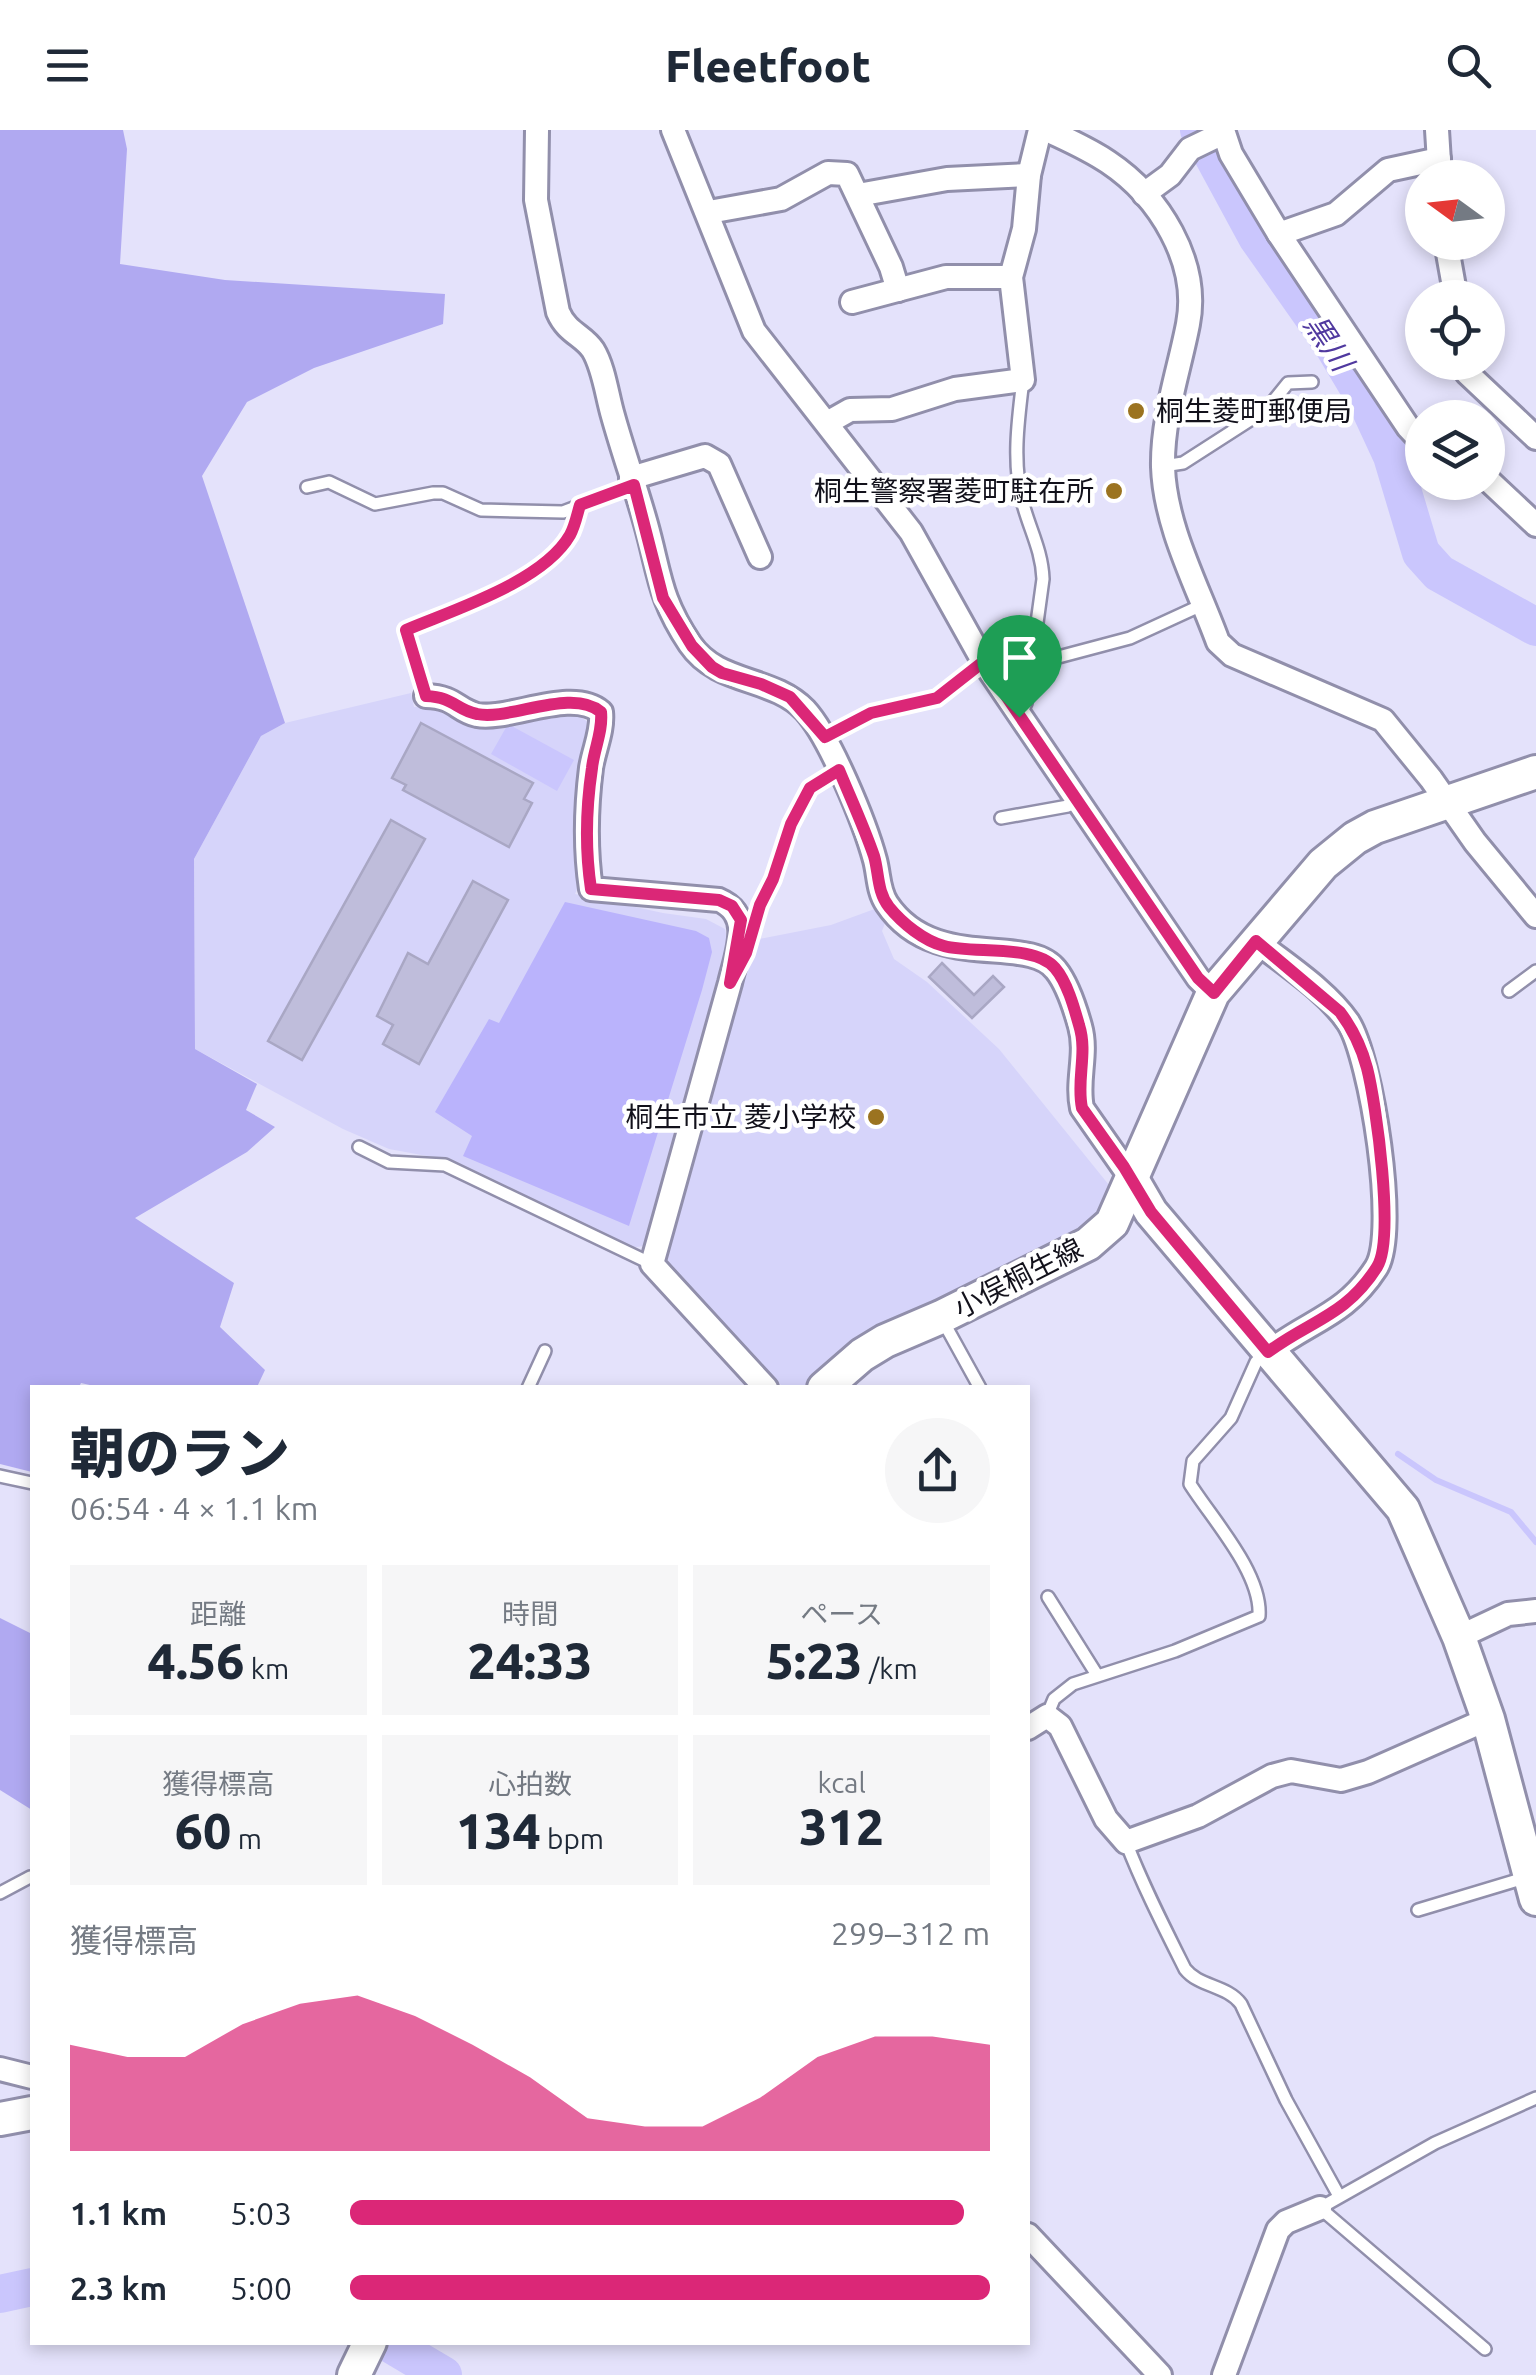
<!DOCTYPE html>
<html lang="ja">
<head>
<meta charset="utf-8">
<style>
  :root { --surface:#fff; --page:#f6f6f7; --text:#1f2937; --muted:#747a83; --accent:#db2777 }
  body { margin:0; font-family:Ubuntu,"Noto Sans JP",sans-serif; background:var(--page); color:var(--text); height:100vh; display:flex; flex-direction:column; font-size:38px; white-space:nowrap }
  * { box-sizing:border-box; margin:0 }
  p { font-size:32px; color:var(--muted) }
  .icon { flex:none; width:55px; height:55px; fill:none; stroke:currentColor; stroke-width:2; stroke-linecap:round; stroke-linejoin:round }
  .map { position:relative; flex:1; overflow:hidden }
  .side { position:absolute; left:30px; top:1255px; width:1000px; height:960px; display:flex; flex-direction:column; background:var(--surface); border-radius:0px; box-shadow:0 5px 15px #0003 }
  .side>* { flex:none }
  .needle { width:65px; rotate:285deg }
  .fabs { position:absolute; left:1405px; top:30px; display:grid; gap:20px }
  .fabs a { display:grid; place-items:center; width:100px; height:100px; border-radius:50%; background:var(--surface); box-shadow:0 5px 15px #0003; font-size:50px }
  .pin { position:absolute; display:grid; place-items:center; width:85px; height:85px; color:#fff; margin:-102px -42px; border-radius:50% 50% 50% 0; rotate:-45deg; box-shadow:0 0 10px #0007 }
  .pin .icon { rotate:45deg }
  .round { display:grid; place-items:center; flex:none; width:105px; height:105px; border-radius:52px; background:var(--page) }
  .overview { display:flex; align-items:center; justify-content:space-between; height:170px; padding:0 40px }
  h1 { font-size:55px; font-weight:800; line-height:75px }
  .stats { display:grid; grid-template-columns:repeat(3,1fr); gap:15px; height:170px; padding:10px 40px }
  .stats div { display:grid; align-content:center; border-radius:0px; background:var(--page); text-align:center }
  .stats b { font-size:50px; font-weight:800 }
  .stats small { font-size:28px; font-weight:400 }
  .stats p { font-size:28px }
  .chart { height:280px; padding:20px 40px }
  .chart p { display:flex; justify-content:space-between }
  .chart svg { width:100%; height:180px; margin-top:10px; fill:var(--accent); opacity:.7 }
  ul { padding:0 40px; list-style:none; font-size:32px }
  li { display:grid; grid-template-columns:160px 120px 1fr; align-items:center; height:75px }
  li i { height:25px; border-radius:12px; background:var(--accent) }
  header { display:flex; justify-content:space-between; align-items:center; height:130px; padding:0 40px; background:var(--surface); font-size:45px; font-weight:800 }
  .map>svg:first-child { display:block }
  .built { fill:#d6d4fa }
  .green { fill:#bab3fc }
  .forest { fill:#b0a9f1 }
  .water { fill:#cac6fd }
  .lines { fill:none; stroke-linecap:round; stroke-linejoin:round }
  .stream { stroke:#cac6fd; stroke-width:6 }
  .river { stroke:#cac6fd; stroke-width:38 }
  .building { fill:#bfbddb; stroke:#a9a7c4; stroke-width:2.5 }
  .lane-casing { stroke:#918fab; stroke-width:16 }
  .street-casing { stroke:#918fab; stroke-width:28 }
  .secondary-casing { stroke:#918fab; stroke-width:38 }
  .lane { stroke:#fff; stroke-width:11 }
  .street { stroke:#fff; stroke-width:22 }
  .secondary { stroke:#fff; stroke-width:32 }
  .route-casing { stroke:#fff; stroke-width:20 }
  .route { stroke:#db2777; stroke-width:12 }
  .poi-dot { fill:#9b7320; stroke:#fff; stroke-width:4 }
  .labels { text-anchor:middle; stroke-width:9; stroke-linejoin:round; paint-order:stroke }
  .poi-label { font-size:28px; fill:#12111b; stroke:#fff; text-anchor:end }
  .street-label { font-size:28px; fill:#12111b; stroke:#fff }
  .water-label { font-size:30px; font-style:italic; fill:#50399f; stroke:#fff }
</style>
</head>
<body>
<header><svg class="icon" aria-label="menu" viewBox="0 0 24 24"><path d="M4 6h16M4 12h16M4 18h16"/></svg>Fleetfoot<svg class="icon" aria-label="search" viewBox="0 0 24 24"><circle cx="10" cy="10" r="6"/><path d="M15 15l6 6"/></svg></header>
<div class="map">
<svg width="1536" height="2245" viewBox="0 0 1536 2245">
  <rect width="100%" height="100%" fill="#e4e2fb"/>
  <!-- built -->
  <g class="built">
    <polygon points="411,563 414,577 439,574 573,581 593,596 583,744 575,764 663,783 706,789 725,799 730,825 650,1109 644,1116 629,1118 449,1030 389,1019 343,999 195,919 194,729 261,606 285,593"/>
    <polygon points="880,777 887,788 882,801 894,829 927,852 999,919 1113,1060 1102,1084 1082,1100 812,1257 783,1257 687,1161 676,1148 665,1125 734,862 754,810 831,795"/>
  </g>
  <!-- green -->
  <polygon class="green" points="565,772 696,801 709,808 712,822 702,860 629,1096 463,1026 472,1006 435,982 489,889 499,893"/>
  <!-- forest -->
  <g class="forest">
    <polygon points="0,0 123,0 127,19 120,134 225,150 445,164 443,194 314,238 247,272 202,346 285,593 261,606 194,729 195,919 257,954 246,980 275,997 247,1022 135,1088 234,1153 220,1197 265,1240 257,1257 103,1258 81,1253 79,1257 32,1258 32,1342 0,1334"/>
    <polygon points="0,1488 32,1504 32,1680 0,1660"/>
  </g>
  <!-- water -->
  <polygon class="water" points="508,594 574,630 557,661 491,624"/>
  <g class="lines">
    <!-- stream -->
    <polyline class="stream" points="1398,1324 1436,1350 1511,1382 1536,1412"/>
    <!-- river -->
    <g class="river">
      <polyline points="1199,0 1257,107 1333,215 1367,272 1392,326 1421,423 1439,443 1536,497"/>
      <polyline points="0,2164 32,2157"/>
      <polyline points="387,2212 443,2245"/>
    </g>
  </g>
  <!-- building -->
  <g class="building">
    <polygon points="421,593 533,653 524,669 532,673 509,717 403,660 406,655 392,648"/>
    <polygon points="391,690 425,709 302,930 268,911"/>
    <polygon points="473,751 508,770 419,934 383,914 393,895 377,886 408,823 428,834"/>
    <polygon points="942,833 974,865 993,846 1004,857 972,888 929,847"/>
  </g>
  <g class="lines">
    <!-- lane casing -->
    <g class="lane-casing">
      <g id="lane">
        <polyline points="1163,336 1183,333 1267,279 1288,253 1312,252"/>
        <polyline points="307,357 329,352 375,374 433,363 443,363 481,380 563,382 634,355"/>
        <polyline points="1032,534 1130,508 1204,474"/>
        <path d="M426 566 405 500C451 480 545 449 570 405 575 396 577 385 581 375"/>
        <path d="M1021 584 1026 573 1043 449C1042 421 1030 400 1023 374 1012 334 1018 290 1023 250"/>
        <polyline points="825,607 871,583 937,568 983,531"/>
        <polyline points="1001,688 1068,676 1077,671"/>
        <polyline points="748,817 760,775 773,749 791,694 810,658 839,641"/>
        <polyline points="1509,861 1536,841"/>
        <polyline points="359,1017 389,1032 445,1035 652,1134"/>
        <polyline points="943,1191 980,1258"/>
        <polyline points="528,1258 545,1221"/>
        <polyline points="0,1346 32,1353"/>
        <polyline points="1048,1467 1097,1545"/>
        <path d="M1047 1586 1054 1569 1073 1554 1175 1521 1259 1486C1262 1443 1212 1389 1190 1354L1193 1331 1231 1288 1256 1232 1268 1222"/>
        <path d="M1126 1712C1143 1756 1164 1797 1185 1839 1199 1857 1227 1855 1241 1874L1286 1970 1339 2066"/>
        <polyline points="0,1763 30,1747"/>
        <polyline points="1418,1780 1528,1747"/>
        <polyline points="1485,2219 1320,2078 1435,2013 1536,1968"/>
      </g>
    </g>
    <!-- street casing -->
    <g class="street-casing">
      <g id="street">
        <path d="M537 0 536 70 558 182C567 203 583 205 593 220 604 238 607 266 613 286 623 322 636 358 646 394 660 444 659 468 690 514 718 555 772 546 805 580 830 607 865 693 875 730 879 745 878 761 887 774 934 844 1028 803 1056 840 1068 855 1075 878 1080 896 1088 924 1076 950 1082 978L1133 1051"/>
        <polyline points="673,0 754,201 911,402 983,531 1198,848 1213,863"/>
        <path d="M1047 0C1068 10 1089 19 1108 32 1159 66 1200 132 1188 194 1179 241 1162 288 1163 337 1165 397 1198 457 1218 512L1232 525 1383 590 1431 649 1475 712 1536 786"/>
        <polyline points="1223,0 1231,24 1279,104 1408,297 1422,312"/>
        <polyline points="1437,0 1440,48"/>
        <polyline points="1144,64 1170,45 1190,19 1223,3"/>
        <polyline points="858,65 947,49 1029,45"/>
        <polyline points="709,82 781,69 828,43 847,44 891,137 898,160"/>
        <polyline points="1279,104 1336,84 1388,40 1439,29"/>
        <polyline points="1446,112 1456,168"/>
        <polyline points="852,172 946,147 1011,147"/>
        <polyline points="1462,232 1467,243 1536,308"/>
        <polyline points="827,293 850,280 892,279 955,259 1023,250 1011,147 1024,99 1029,45 1040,0"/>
        <polyline points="631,348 705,326 719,334 760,427"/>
        <polyline points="1488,350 1536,395"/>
        <path d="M426 566C456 567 456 580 477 585 509 591 572 557 601 582 603 601 594 619 591 638 586 678 585 719 591 759L719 770C754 785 737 823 730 853L652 1134 766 1258"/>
        <path d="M1256 811C1286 835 1326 860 1348 892 1371 927 1399 1103 1376 1138 1345 1186 1310 1190 1269 1222"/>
        <polyline points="1459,1507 1508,1484 1536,1481"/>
        <polyline points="1028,1598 1047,1586 1060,1596 1106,1689 1126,1712 1198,1686 1272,1646 1291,1641 1341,1650 1368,1642 1488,1589"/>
        <polyline points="0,1939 32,1947"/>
        <polyline points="1028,2105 1160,2245"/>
        <polyline points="1224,2245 1278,2100 1286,2092 1320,2078"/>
      </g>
    </g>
    <!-- secondary casing -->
    <g class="secondary-casing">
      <g id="secondary">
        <polyline points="1133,1051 1151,1082 1403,1379 1459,1507 1488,1589 1536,1769"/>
        <polyline points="824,1258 862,1225 885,1211 941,1187 1088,1114 1112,1093 1213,863 1323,734 1355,708 1375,697 1536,642"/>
        <polyline points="0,1989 32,1983"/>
        <polyline points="354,2245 370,2212"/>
      </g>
    </g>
    <!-- lane -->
    <use href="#lane" class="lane"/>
    <!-- street -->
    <use href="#street" class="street"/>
    <!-- secondary -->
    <use href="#secondary" class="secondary"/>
  </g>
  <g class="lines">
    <!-- route casing -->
    <g class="route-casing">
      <path id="route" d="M634 355 663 468 692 516 712 537 722 543 761 554 790 567 825 607 871 583 937 568 983 532 1198 848 1214 863 1256 811 1340 882C1352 898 1362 919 1367 938 1376 973 1395 1109 1377 1137 1346 1186 1311 1190 1268 1222L1151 1082 1124 1037 1082 978C1076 950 1088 923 1079 895 1074 877 1067 852 1055 838 1035 814 973 824 944 816 924 811 902 793 889 777 877 762 879 743 874 726 864 697 851 669 839 640L810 658 791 694 773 749 760 775 746 823 730 853 741 790 732 776 719 770 591 759C585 719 586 678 592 638 594 619 603 601 601 582 572 557 509 591 477 584 456 580 454 567 426 566L406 500C453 480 543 452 570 405 575 396 577 385 580 375Z"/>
    </g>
    <!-- route -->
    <use href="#route" class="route"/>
  </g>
  <!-- markers -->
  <g class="poi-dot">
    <circle cx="1136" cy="281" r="10"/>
    <circle cx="1114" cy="361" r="10"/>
    <circle cx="876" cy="987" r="10"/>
  </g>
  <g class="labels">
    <!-- poi labels -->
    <g class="poi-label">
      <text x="1156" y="291" text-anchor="start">桐生菱町郵便局</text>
      <text x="1094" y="371">桐生警察署菱町駐在所</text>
      <text x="856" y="997">桐生市立 菱小学校</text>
    </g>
    <!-- street labels -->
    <g class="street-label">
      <text transform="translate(1018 1148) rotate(-27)" y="10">小俣桐生線</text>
    </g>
    <!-- water labels -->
    <g class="water-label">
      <text transform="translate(1328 213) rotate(56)" y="10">黒川</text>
    </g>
  </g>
</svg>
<div class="fabs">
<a><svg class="needle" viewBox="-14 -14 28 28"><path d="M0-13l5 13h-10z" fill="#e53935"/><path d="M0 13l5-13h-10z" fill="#747a83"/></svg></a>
<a><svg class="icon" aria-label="locate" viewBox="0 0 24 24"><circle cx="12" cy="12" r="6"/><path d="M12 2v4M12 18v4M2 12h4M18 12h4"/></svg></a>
<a><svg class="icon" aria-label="layers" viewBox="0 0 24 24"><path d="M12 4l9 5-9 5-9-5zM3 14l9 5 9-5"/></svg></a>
</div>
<div class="pin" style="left:1019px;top:587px;background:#1e9e55"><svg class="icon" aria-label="arrive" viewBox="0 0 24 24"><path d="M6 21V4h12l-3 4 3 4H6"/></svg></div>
<section class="side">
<div class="overview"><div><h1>朝のラン</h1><p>06:54 · 4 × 1.1 km</p></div><a class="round"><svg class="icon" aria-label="share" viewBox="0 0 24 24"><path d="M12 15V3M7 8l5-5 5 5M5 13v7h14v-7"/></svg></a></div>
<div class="stats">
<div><p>距離</p><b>4.56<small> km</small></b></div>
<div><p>時間</p><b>24:33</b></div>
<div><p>ペース</p><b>5:23<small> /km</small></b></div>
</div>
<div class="stats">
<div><p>獲得標高</p><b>60<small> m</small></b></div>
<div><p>心拍数</p><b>134<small> bpm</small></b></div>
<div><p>kcal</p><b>312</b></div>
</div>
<div class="chart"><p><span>獲得標高</span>299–312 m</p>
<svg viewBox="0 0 160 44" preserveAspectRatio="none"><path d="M0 44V18L10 21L20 21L30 13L40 8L50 6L60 11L70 18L80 26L90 36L100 38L110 38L120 31L130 21L140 16L150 16L160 18V44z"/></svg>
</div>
<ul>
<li><b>1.1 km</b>5:03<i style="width:96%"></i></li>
<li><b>2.3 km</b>5:00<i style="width:100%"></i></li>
</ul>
</section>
</div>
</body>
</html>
